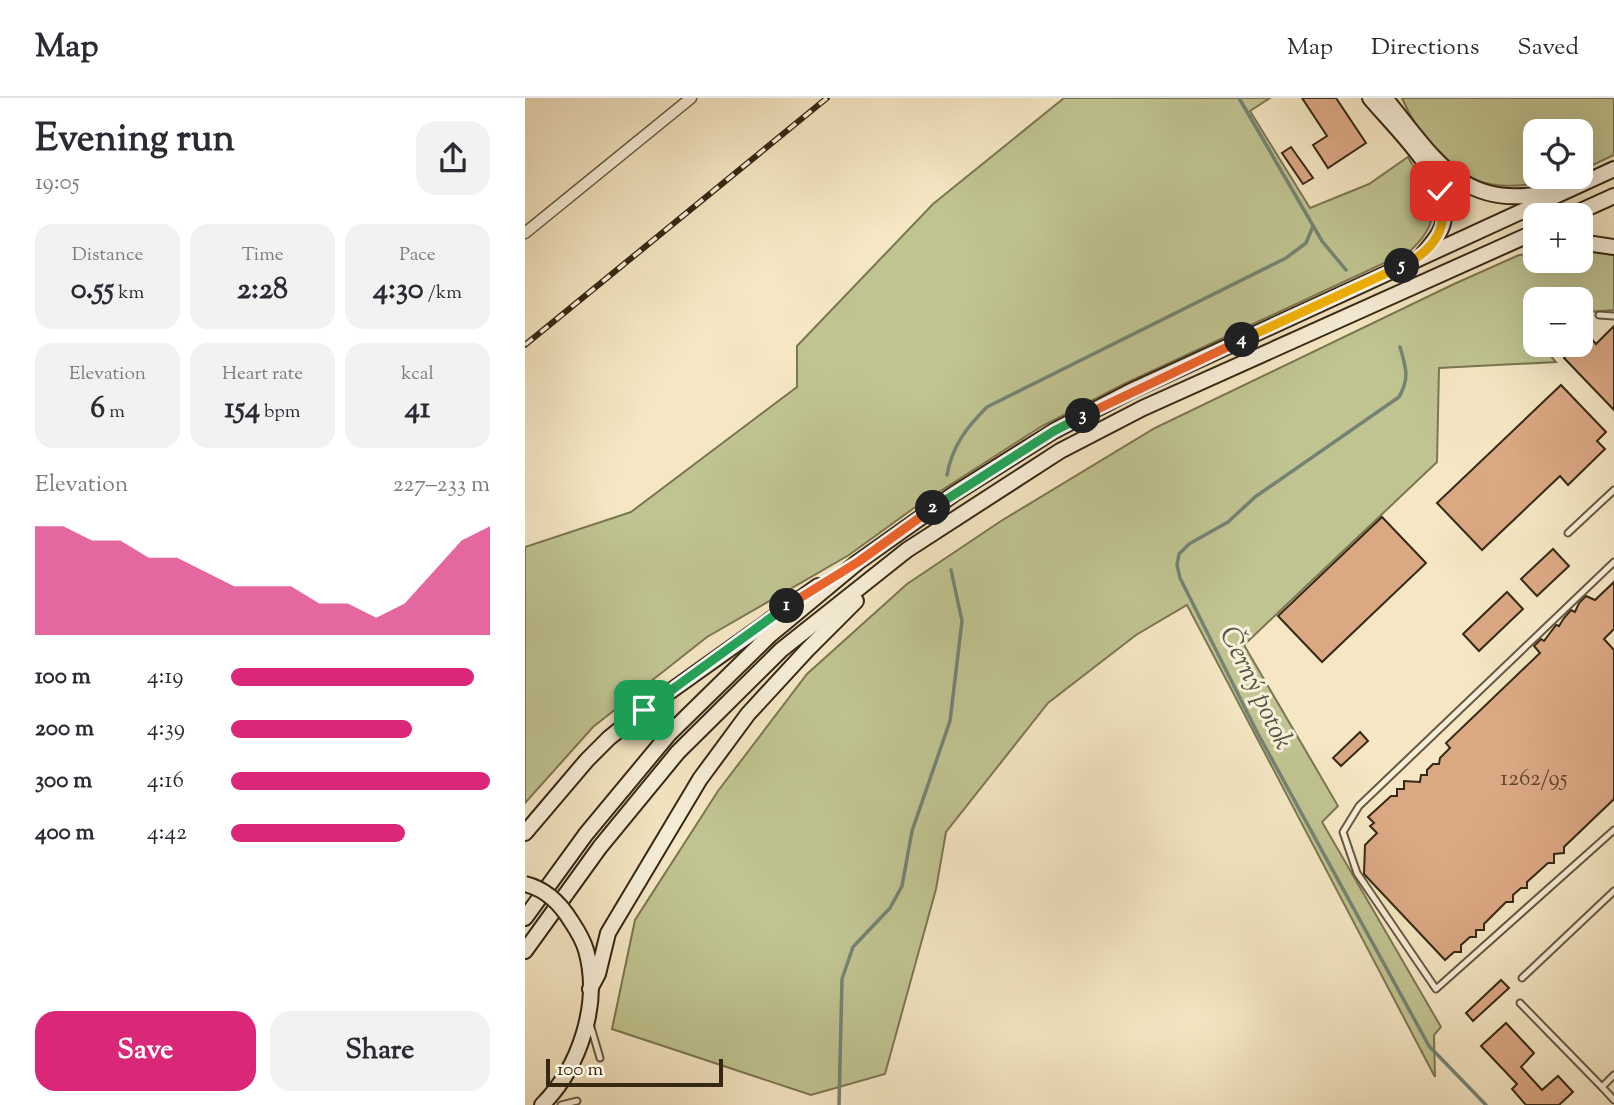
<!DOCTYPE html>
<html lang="en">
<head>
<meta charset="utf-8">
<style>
  :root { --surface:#fff; --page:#f2f2f3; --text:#2b2b33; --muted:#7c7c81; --line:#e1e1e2; --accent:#db2777 }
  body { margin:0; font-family:"Sorts Mill Goudy",serif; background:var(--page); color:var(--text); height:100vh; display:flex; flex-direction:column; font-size:26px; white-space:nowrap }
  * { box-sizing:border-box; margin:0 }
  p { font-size:23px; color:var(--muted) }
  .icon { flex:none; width:38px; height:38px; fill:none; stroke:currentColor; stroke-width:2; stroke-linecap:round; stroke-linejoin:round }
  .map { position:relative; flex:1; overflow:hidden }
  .sheet { display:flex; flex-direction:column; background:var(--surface); width:525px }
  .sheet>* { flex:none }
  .fabs { position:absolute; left:998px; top:21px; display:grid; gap:14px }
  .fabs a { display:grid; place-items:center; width:70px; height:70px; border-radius:14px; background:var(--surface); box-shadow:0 7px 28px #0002; font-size:35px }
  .scale { position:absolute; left:21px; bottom:18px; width:177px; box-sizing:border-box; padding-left:7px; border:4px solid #372814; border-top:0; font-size:19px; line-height:24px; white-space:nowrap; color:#372814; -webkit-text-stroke:5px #f8efd9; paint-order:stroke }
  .pin { position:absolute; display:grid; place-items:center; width:60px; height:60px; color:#fff; margin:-30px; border-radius:14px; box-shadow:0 4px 10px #0006 }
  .km { position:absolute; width:35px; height:35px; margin:-18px; border-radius:50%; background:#222; color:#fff; font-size:19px; line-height:35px; text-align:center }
  .round { display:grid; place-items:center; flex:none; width:74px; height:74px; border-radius:21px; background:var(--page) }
  .headline { display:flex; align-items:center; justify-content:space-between; height:119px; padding:0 35px }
  h1 { font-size:38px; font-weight:700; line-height:52px }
  .stats { display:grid; grid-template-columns:repeat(3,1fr); gap:10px; height:119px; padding:7px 35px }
  .stats div { display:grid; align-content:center; border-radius:18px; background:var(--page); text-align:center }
  .stats b { font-size:30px; font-weight:700 }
  .stats small { font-size:19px; font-weight:400 }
  .stats p { font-size:19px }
  .chart { height:196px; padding:14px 35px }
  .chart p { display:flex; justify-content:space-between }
  .chart svg { width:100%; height:126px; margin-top:7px; fill:var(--accent); opacity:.7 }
  .action { display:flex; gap:14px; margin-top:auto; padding:14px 35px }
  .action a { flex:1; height:80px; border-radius:21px; background:var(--accent); color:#fff; font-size:28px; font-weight:700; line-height:80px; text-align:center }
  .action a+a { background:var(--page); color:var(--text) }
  ul { padding:0 35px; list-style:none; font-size:23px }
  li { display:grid; grid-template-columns:112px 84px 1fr; align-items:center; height:52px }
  li i { height:18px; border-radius:9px; background:var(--accent) }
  header { display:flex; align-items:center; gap:42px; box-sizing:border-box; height:98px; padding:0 35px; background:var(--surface); border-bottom:2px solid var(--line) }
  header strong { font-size:33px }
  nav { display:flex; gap:38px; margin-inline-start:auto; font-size:24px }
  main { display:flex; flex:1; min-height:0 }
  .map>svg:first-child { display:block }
  .green { fill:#c0c491; stroke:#7c7652; stroke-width:2 }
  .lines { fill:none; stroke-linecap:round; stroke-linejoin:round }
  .stream { stroke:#748374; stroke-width:3.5 }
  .building { fill:#dba884; stroke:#372814; stroke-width:2 }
  .lane-casing { stroke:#665840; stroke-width:9 }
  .street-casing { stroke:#665840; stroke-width:13 }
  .secondary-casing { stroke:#372814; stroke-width:18 }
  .lane { stroke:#f8efd9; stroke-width:5 }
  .street { stroke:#f8efd9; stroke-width:10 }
  .secondary { stroke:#f8efd9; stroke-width:14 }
  .rail-casing { stroke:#372814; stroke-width:6 }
  .rail { stroke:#f8efd9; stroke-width:3.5; stroke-dasharray:10; stroke-linecap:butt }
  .secondary-bridge-casing { stroke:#372814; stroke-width:18; stroke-linecap:butt }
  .secondary-bridge { stroke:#f8efd9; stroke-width:14 }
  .split-1-casing { stroke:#fff; stroke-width:14 }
  .split-2-casing { stroke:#fff; stroke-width:14 }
  .split-3-casing { stroke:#fff; stroke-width:14 }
  .split-4-casing { stroke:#fff; stroke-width:14 }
  .split-5-casing { stroke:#fff; stroke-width:14 }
  .split-6-casing { stroke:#fff; stroke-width:14 }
  .split-1 { stroke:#22a559; stroke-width:9 }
  .split-2 { stroke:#f0652b; stroke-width:9 }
  .split-3 { stroke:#22a559; stroke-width:9 }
  .split-4 { stroke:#f0652b; stroke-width:9 }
  .split-5 { stroke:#f5b400; stroke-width:9 }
  .split-6 { stroke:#f5b400; stroke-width:9 }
  .labels { text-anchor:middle; stroke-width:6; stroke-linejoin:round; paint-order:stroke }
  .number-label { font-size:23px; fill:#604830 }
  .water-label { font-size:28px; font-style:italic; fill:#555644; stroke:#f8efd9 }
</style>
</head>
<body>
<header>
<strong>Map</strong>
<nav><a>Map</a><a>Directions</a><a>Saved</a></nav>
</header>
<main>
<section class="sheet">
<div class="headline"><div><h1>Evening run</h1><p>19:05</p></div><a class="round"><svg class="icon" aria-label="share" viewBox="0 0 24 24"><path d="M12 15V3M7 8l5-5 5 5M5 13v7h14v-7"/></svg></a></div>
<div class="stats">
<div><p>Distance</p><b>0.55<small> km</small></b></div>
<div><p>Time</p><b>2:28</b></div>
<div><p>Pace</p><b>4:30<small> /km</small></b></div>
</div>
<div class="stats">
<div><p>Elevation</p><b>6<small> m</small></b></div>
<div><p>Heart rate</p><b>154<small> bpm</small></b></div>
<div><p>kcal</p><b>41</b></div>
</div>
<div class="chart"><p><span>Elevation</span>227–233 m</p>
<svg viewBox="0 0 160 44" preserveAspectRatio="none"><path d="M0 44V6L10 6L20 11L30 11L40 17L50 17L60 22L70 27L80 27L90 27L100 33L110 33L120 38L130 33L140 22L150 11L160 6V44z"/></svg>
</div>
<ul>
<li><b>100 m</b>4:19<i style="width:94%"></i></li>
<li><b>200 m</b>4:39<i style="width:70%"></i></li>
<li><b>300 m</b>4:16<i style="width:100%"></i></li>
<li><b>400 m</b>4:42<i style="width:67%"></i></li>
</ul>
<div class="action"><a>Save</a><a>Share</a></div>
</section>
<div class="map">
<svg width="1089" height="1007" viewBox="0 0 1089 1007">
  <rect width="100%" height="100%" fill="#f5e7c4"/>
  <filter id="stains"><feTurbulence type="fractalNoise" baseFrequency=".00286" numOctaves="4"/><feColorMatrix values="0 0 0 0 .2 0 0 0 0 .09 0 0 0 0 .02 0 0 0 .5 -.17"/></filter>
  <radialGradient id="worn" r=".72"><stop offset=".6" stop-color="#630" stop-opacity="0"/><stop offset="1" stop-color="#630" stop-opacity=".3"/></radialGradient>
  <!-- green -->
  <g class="green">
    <path d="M539 0H745L725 13 785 110 844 86 883 59C904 96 924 118 885 153L599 286 517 328 389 410 324 457 182 539 68 629 0 705V449L106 414 272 289V248L408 106Z"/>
    <path d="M877 0H1089V57L1055 73V33H1010V79H1040C1015 85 990 91 964 86 926 78 891 34 877 0Z"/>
    <polygon points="1055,152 1089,157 1089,212 1063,214 1055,220 1055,201 1010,201 1010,247 1020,247 1018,249 1031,264 914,270 912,364 719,547 813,708 797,724 916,929 909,937 910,979 662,507 611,537 523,605 421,734 411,791 360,976 286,997 87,931 110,822 193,693 282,576 382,486 476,423 630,330 929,186 994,157 1010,156 1010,163 1055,163"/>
  </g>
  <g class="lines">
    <!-- stream -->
    <g class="stream">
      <polyline points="714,0 797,143 821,172"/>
      <path d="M875 249C881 270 885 280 874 299L730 399 703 424 664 446 654 456 652 467 655 480 732 634 904 948 961 1007"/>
      <path d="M422 377C427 348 442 329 462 309L761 160 781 145 788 128"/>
      <polyline points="314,1007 317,881 328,849 365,810 377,788 387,733 425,623 437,523 426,472"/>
    </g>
  </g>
  <!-- building -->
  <g class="building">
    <polygon points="777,0 811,0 841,45 803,70 788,47 802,38"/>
    <polygon points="766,49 788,80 778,86 757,55"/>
    <polygon points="1089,228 1089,312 1039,260 1063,237 1071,246"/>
    <polygon points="1036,287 1081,334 1072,343 1080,351 1043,387 1035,378 957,452 912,405"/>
    <polygon points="857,419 901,465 797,564 753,518"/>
    <polygon points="1028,451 1044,468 1012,498 996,481"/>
    <polygon points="1089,484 1089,531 1079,541 1089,552 1089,701 1039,749 1039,755 1029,756 1029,765 1023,765 1002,784 1002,790 996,790 988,797 988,804 981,804 959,826 959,832 951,832 951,839 945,839 936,847 936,854 929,854 920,862 839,776 840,747 852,735 845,728 849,725 843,719 866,698 872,698 872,691 879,691 879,683 895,684 896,677 902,677 902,672 908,666 914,666 915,660 925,650 921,645 1015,555 1009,548 1016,541 1019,543 1031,527 1034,528 1039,520 1046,512 1050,514 1054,505 1061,498 1070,502"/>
    <polygon points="982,494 998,511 954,553 938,536"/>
    <polygon points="835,634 843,643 816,668 808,660"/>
    <polygon points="976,882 984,890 948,923 941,915"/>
    <polygon points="981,925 1009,955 996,969 1017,992 1033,978 1048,994 1034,1007 1001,1007 987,991 992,986 956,948"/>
  </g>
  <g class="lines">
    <!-- lane casing -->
    <g class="lane-casing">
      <g id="lane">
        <polyline points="1074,217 1089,218"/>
        <polyline points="1043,435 1089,392"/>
        <polyline points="1089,464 834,708 818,734 832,775 911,891 1089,732"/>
        <polyline points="997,880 1089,793"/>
        <polyline points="995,905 1077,989"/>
        <polyline points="65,926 75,960"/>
        <polyline points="1089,977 1077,989 1089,1002"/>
        <polyline points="36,1007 52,1003"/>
      </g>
    </g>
    <!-- street casing -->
    <g class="street-casing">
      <polyline id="street" points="0,135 166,0"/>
    </g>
    <!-- secondary casing -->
    <g class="secondary-casing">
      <g id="secondary">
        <path d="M845 0C869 29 924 79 919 119 918 134 907 145 898 156"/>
        <path d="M860 0C909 59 937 115 1025 94"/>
        <polyline points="1047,117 1089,98"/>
        <polyline points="1055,144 1089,149"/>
        <polyline points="0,735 62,662 84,640 119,612 293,488"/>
        <polyline points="0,820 61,736 144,636 245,537 333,464 429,396 529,333 608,292 1089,71"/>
        <polyline points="0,853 75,749 153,654 256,552 382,452 535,353 618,310 1010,134"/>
        <polyline points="65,891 73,876 83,835 175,681 223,616 282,552 331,503"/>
        <path d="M17 1007C55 969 76 905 61 852 58 842 52 832 46 823"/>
      </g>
    </g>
    <!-- lane -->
    <use href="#lane" class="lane"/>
    <!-- street -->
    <use href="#street" class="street"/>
    <!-- secondary -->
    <use href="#secondary" class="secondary"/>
    <!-- rail casing -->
    <g class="rail-casing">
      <polyline id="rail" points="0,247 302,0"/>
    </g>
    <!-- rail -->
    <use href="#rail" class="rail"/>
    <!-- secondary-bridge casing -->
    <g class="secondary-bridge-casing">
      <path id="secondary-bridge" d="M0 786C21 791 35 805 46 823"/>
    </g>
    <!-- secondary-bridge -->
    <use href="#secondary-bridge" class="secondary-bridge"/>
  </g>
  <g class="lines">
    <!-- split-1 casing -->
    <g class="split-1-casing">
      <polyline id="split-1" points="119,612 262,508"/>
    </g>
    <!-- split-2 casing -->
    <g class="split-2-casing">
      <polyline id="split-2" points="262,508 333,464 408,410"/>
    </g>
    <!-- split-3 casing -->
    <g class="split-3-casing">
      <polyline id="split-3" points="408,410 529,333 558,318"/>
    </g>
    <!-- split-4 casing -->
    <g class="split-4-casing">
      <polyline id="split-4" points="558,318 717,242"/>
    </g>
    <!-- split-5 casing -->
    <g class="split-5-casing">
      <polyline id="split-5" points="717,242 877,168"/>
    </g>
    <!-- split-6 casing -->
    <g class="split-6-casing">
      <path id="split-6" d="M877 168C909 153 926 128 915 93"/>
    </g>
    <!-- split-1 -->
    <use href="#split-1" class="split-1"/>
    <!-- split-2 -->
    <use href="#split-2" class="split-2"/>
    <!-- split-3 -->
    <use href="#split-3" class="split-3"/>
    <!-- split-4 -->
    <use href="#split-4" class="split-4"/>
    <!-- split-5 -->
    <use href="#split-5" class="split-5"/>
    <!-- split-6 -->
    <use href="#split-6" class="split-6"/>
  </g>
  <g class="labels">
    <!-- number labels -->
    <g class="number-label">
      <text x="1009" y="687">1262/95</text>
    </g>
    <!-- water labels -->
    <g class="water-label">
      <text transform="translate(733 589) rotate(64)" y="10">Černý potok</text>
    </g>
  </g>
  <rect width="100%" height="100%" filter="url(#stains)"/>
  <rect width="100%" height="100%" fill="url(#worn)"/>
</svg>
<div class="fabs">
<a><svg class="icon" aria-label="locate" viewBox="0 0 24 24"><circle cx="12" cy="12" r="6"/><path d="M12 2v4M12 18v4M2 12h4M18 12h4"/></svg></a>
<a>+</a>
<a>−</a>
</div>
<div class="scale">100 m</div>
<div class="pin" style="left:119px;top:612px;background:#1e9e55"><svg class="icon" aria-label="arrive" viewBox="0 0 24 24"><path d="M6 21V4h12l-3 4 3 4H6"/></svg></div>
<div class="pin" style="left:915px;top:93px;background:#d93025"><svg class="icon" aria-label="check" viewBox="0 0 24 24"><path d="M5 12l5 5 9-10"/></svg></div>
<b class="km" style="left:262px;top:508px">1</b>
<b class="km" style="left:408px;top:410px">2</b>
<b class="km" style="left:558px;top:318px">3</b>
<b class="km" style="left:717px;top:242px">4</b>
<b class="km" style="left:877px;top:168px">5</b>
</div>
</main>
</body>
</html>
